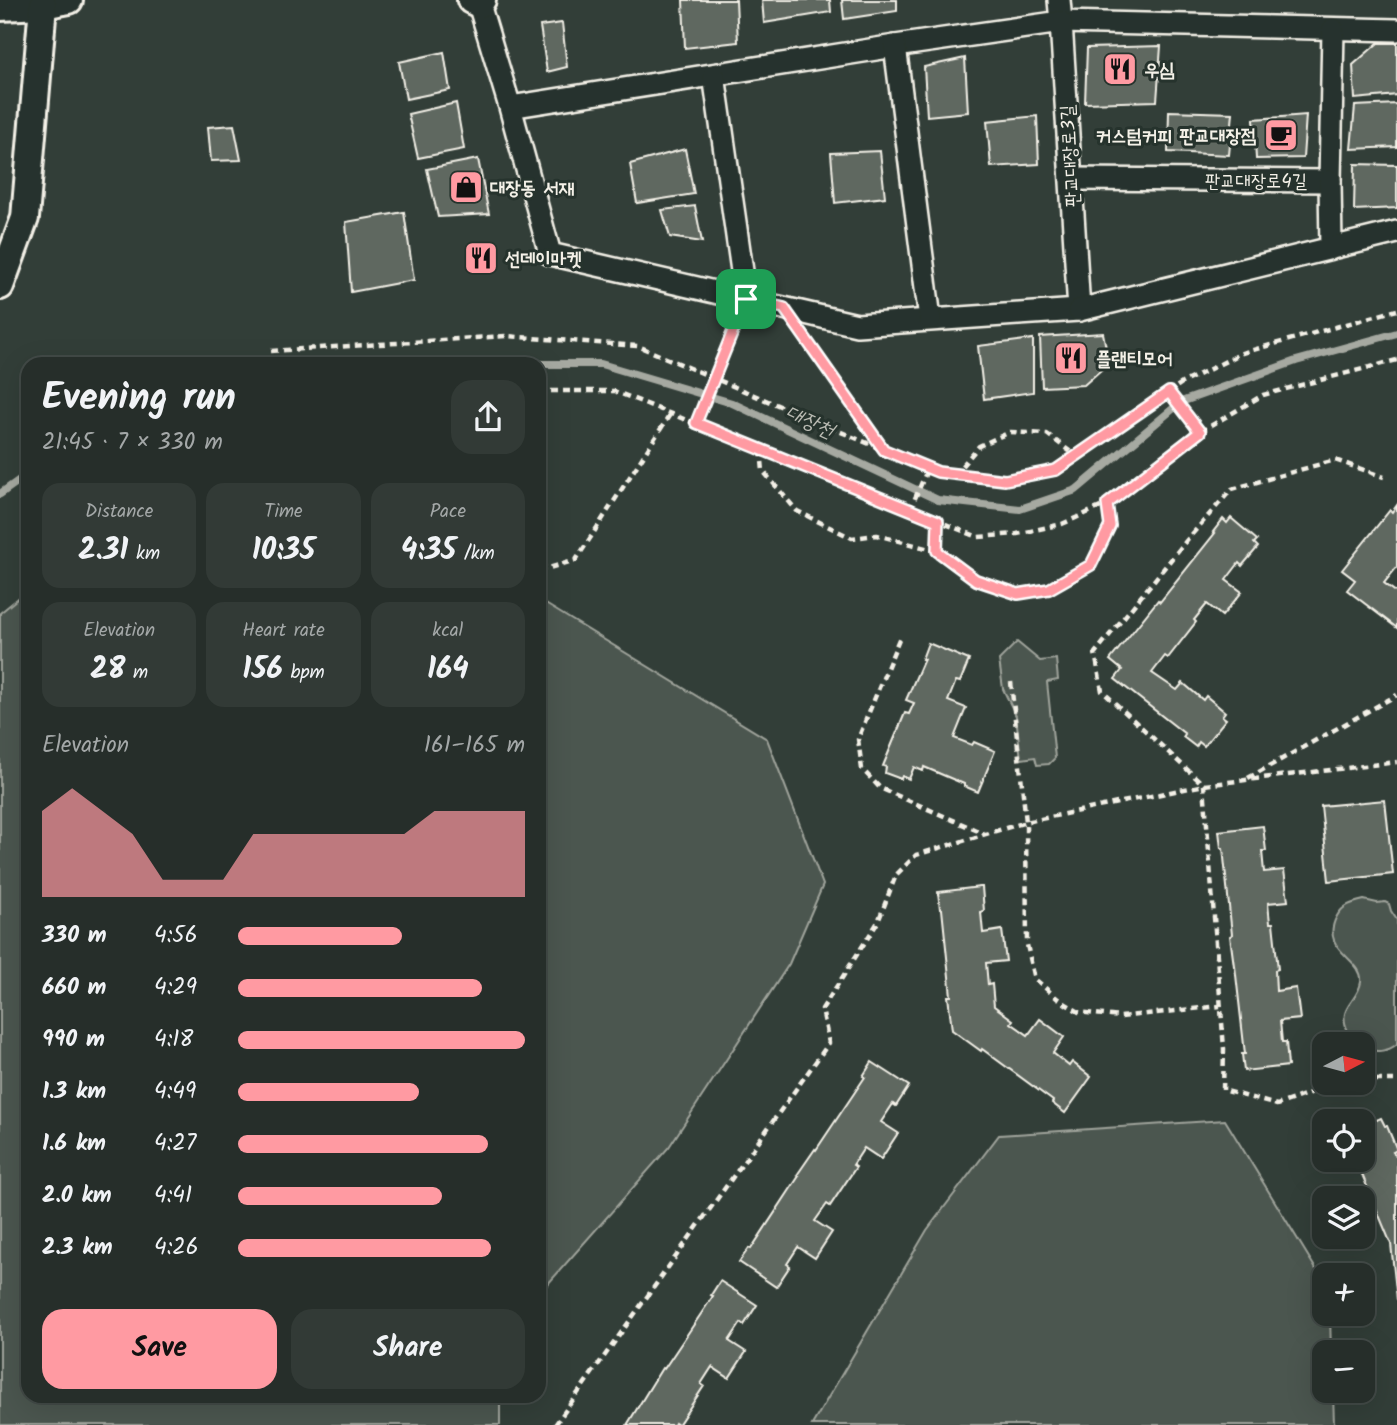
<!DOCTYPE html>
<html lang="en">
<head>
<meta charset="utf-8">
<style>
  :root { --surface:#262e2a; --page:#323a36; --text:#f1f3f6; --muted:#a4a8a8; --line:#424a47; --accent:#ff9aa2 }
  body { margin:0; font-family:Kalam,"Poor Story",sans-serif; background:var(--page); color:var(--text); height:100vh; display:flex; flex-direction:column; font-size:26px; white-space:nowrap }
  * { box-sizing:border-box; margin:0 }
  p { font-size:23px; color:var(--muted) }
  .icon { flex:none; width:38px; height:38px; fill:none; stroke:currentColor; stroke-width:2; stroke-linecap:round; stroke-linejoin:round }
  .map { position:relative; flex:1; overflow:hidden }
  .details { position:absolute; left:21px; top:357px; width:525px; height:1046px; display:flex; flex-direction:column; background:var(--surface); border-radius:21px; box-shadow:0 7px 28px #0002,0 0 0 2px var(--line) }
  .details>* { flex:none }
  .needle { width:46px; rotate:84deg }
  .buttons { position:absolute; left:1312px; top:1032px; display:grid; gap:14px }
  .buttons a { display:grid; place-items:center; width:63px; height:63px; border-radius:14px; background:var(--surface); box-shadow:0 7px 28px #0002,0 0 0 2px var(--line); font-size:35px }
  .pin { position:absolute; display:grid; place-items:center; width:60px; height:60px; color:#fff; margin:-30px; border-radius:14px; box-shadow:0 4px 10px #0006 }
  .round { display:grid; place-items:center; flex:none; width:74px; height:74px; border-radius:21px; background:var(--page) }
  .headline { display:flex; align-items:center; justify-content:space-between; height:119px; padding:0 21px }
  h1 { font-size:38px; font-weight:700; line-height:52px }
  .stats { display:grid; grid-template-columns:repeat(3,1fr); gap:10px; height:119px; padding:7px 21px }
  .stats div { display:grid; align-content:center; border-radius:18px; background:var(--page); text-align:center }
  .stats b { font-size:30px; font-weight:700 }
  .stats small { font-size:19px; font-weight:400 }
  .stats p { font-size:19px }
  .chart { height:196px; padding:14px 21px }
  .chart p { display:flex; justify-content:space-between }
  .chart svg { width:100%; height:126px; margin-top:7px; fill:var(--accent); opacity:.7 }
  .button { display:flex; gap:14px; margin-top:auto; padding:14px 21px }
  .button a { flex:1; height:80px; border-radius:21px; background:var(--accent); color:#111; font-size:28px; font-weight:700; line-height:80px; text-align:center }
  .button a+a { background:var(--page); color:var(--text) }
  ul { padding:0 21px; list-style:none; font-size:23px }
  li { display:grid; grid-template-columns:112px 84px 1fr; align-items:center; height:52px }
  li i { height:18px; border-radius:9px; background:var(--accent) }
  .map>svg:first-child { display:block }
  .green { fill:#4c564f; stroke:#a0a49c; stroke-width:2 }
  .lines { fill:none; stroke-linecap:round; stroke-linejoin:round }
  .stream { stroke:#a6a9a1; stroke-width:8 }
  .building { fill:#5f6861; stroke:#f4f1e8; stroke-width:2 }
  .minor-casing { stroke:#f4f1e8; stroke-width:26 }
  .tertiary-casing { stroke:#f4f1e8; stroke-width:32 }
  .path { stroke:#f4f1e8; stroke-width:4.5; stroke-dasharray:7 5; stroke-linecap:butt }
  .minor { stroke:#26332d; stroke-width:21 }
  .tertiary { stroke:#26332d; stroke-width:26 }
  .route-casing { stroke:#fff; stroke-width:14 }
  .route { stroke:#ff9aa2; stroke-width:9 }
  .labels { text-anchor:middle; stroke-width:6; stroke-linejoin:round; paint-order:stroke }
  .poi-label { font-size:19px; font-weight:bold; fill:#f4f1e8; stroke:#26332d; text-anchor:start }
  .street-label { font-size:19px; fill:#f4f1e8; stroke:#26332d }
  .water-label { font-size:21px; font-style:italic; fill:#babbb3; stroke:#26332d }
</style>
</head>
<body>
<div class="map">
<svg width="1397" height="1425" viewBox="0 0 1397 1425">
  <rect width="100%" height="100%" fill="#323e38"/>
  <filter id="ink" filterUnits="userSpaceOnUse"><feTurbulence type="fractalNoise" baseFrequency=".0143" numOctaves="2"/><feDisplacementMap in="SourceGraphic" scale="14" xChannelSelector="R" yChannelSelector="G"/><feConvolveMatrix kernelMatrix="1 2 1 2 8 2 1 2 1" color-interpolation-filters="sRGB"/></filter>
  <g filter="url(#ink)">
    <!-- green -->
    <g class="green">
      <polygon points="28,590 28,1396 500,1397 500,1425 0,1425 0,613"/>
      <polygon points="539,600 767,739 823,885 789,964 669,1147 539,1294"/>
      <polygon points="1017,642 1040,661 1056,659 1058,680 1047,682 1055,758 1049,764 1037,765 1035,757 1021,759 1016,716 1003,689 999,660"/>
      <path d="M1364 900 1377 903 1385 902 1389 904 1391 911 1397 920V1044C1388 1052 1374 1053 1363 1048V1045H1357C1353 1041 1351 1037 1348 1031 1336 1007 1358 1002 1361 982 1364 958 1318 951 1337 916 1343 905 1352 903 1364 900Z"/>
      <polygon points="1225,1120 1325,1284 1325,1314 1330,1314 1331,1353 1325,1353 1325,1391 1333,1391 1334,1425 812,1425 927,1230 999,1135"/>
    </g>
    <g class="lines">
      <!-- stream -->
      <g class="stream">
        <polyline points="539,364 601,364 732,403 938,500 1020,509 1076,490 1181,402 1296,361 1397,333"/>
        <polyline points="0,494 28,474"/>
      </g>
    </g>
    <!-- building -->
    <g class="building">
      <polygon points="683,0 736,0 738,42 685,48"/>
      <polygon points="762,0 830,0 831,12 764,23"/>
      <polygon points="842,0 897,0 897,11 844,19"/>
      <polygon points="562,23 567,67 547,72 540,26"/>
      <polygon points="1378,43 1397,43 1397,95 1355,99 1353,65"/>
      <polygon points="1161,46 1157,101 1085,103 1087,48"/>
      <polygon points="444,52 450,90 406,99 399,62"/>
      <polygon points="965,58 968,112 927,116 924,67"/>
      <polygon points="456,103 464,149 418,158 408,114"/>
      <polygon points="1397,104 1397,147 1351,149 1355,106"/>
      <polygon points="1169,111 1233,113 1229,155 1168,152"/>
      <polygon points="1306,115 1303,158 1256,159 1254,119"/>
      <polygon points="1037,116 1039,164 991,167 987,121"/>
      <polygon points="234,125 241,160 211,161 208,127"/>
      <polygon points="685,149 694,194 637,203 630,164"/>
      <polygon points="880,151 885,197 835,203 831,153"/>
      <polygon points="478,159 489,214 438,217 427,169"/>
      <polygon points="1355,164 1397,165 1397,208 1354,210"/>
      <polygon points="695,206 702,242 670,237 662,210"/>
      <polygon points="404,212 414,280 351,292 346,222"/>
      <polygon points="1103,333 1109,363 1084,385 1042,387 1040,337"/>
      <polygon points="1033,339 1033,392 984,399 978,346"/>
      <polygon points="1397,505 1397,567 1384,583 1397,593 1397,628 1347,590 1355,580 1342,570 1390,510 1392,512"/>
      <polygon points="1231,518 1257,540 1254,543 1258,547 1242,566 1239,563 1226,580 1242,592 1222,616 1207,604 1194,620 1196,622 1168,658 1165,656 1152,673 1177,690 1183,683 1203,700 1206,696 1225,712 1222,716 1226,719 1204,746 1199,742 1196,747 1183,737 1185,734 1115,679 1122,670 1110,660 1158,600 1160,602 1215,533 1213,532 1223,519 1227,523"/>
      <polygon points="928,643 969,660 960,682 956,681 948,701 966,708 954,738 972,745 974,742 995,751 978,792 964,786 964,784 924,767 923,771 914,767 909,779 902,776 901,779 885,773 886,767 883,766 905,713 909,714 914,703 906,700 924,659 922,659"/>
      <polygon points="1385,800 1393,874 1329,881 1321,806"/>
      <polygon points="1263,826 1266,851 1262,851 1264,872 1284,870 1288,901 1268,903 1270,923 1273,923 1278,969 1275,970 1276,991 1296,988 1300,1019 1280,1021 1282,1042 1286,1042 1288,1066 1244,1071 1242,1054 1245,1054 1235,966 1234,966 1230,936 1232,935 1223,848 1221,848 1219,831"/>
      <polygon points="980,887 982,887 984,911 981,912 983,933 1002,930 1006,961 986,963 988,985 992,984 994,1006 1013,1020 1011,1023 1028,1035 1040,1019 1064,1037 1053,1053 1069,1066 1072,1062 1091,1077 1065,1113 1052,1103 1053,1101 982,1049 981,1051 952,1030 948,996 951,996 942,909 940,909 938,892"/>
      <polygon points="872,1062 909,1086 896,1106 893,1104 881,1122 898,1133 881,1159 864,1148 853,1165 856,1167 830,1206 827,1204 815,1221 832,1232 815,1258 798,1247 787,1264 790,1266 776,1287 739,1262 749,1248 751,1249 799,1176 797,1175 815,1149 816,1150 865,1077 863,1076"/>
      <polygon points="1381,1118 1385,1126 1387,1126 1397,1150 1393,1152 1397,1157 1397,1300 1391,1244 1356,1160 1363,1160 1363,1126"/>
      <polygon points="720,1281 757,1305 744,1325 741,1323 729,1341 746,1352 729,1378 712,1367 701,1384 704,1386 678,1425 675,1423 674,1425 627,1425 662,1368 664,1369 713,1296 711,1295"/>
    </g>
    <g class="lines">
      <!-- minor casing -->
      <g class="minor-casing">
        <g id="minor">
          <polyline points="1059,0 1061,22 1397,30"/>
          <polyline points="479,4 510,107 550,254 857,325 1079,310 1061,22 895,46 510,107"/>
          <polyline points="895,46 930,319"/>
          <polyline points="714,75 746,299"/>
          <polyline points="1071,179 1330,181 1333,29"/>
          <polyline points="1330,181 1331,248"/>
          <polyline points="1079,310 1397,232"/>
        </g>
      </g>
      <!-- tertiary casing -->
      <g class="tertiary-casing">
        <g id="tertiary">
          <polyline points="471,0 479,4 482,0"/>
          <polyline points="0,7 43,5 69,0"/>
          <polyline points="0,286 25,218 43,5"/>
        </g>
      </g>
      <!-- path -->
      <g class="path">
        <polyline points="805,337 882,447"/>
        <polyline points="271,351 506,336 638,346 938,473 1005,480 1056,470 1182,383 1242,353 1397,310"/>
        <polyline points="539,391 614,391 978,537 1017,534 1062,524 1112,502 1200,432 1263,395 1397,360"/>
        <polyline points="1169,392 1200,432"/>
        <polyline points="696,423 738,319"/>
        <polyline points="761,450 763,471 797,511 852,538 877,535 937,551 976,580 1019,594 1049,589 1091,565 1110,526 1107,504"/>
        <polyline points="954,475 979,446 1010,432 1047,434 1076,456"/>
        <polyline points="910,510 928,468"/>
        <polyline points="937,551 938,521"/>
        <polyline points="539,566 549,568 576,560 671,413"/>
        <polyline points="899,639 858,739 862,769 880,788 985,834"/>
        <polyline points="1011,682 1026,822 1027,945 1035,979 1058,999 1079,1012 1120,1017 1220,1006"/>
        <polyline points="1248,778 1397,695"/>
        <polyline points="1363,1080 1397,1080"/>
        <polyline points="1337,1083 1277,1105 1223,1090 1224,1049 1204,785 1102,691 1095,653 1186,541 1232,489 1335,460 1384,477"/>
        <polyline points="555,1425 829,1043 822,1009 878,922 896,875 916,855 1026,822 1204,785 1397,762"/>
      </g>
      <!-- minor -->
      <use href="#minor" class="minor"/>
      <!-- tertiary -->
      <use href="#tertiary" class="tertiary"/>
    </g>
  </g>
  <g class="lines" filter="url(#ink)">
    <!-- route casing -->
    <g class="route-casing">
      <polygon id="route" points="746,299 784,308 884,450 938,472 1005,480 1056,470 1169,392 1200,432 1107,504 1110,526 1091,565 1049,589 1018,594 976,580 937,551 938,521 696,423"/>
    </g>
    <!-- route -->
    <use href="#route" class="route"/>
  </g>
  <!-- icons -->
  <defs>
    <g id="restaurant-square" transform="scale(1.75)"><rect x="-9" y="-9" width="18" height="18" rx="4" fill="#ff9aa2" stroke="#26332d"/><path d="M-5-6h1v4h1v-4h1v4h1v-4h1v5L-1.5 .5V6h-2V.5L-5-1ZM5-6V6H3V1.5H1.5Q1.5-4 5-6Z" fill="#111"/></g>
    <g id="cafe-square" transform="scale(1.75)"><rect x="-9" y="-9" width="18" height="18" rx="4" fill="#ff9aa2" stroke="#26332d"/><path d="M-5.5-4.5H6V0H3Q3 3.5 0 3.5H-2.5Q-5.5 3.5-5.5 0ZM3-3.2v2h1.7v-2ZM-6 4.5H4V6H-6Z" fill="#111"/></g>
    <g id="shop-square" transform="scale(1.75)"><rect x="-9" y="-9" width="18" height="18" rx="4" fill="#ff9aa2" stroke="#26332d"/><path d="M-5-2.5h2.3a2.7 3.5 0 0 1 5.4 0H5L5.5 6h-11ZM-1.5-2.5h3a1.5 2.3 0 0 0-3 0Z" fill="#111"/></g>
  </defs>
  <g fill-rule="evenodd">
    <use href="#restaurant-square" x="1120" y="69"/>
    <use href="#cafe-square" x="1281" y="135"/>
    <use href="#shop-square" x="466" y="187"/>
    <use href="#restaurant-square" x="481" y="258"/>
    <use href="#restaurant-square" x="1071" y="358"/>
  </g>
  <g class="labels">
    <!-- poi labels -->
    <g class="poi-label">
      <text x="1144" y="76">우심</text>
      <text x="1256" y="142" text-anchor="end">커스텀커피 판교대장점</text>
      <text x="490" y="194">대장동 서재</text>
      <text x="505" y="265">선데이마켓</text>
      <text x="1096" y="365">플랜티모어</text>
    </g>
    <!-- street labels -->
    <g class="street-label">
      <text transform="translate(1069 156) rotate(-93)" y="7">판교대장로3길</text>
      <text x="1256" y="187">판교대장로4길</text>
    </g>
    <!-- water labels -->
    <g class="water-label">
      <text transform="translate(810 421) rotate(25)" y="7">대장천</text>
    </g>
  </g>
</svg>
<div class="buttons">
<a><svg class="needle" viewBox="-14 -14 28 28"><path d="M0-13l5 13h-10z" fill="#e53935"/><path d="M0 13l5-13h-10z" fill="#a4a8a8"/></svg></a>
<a><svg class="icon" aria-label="locate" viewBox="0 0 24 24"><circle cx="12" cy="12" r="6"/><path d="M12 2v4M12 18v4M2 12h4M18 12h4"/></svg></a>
<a><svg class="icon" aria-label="layers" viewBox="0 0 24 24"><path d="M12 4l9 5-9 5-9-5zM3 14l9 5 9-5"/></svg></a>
<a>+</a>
<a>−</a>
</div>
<div class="pin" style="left:746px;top:299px;background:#1e9e55"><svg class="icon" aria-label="arrive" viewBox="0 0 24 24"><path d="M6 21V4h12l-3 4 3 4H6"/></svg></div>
<section class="details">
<div class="headline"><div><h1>Evening run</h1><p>21:45 · 7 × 330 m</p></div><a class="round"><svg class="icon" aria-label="share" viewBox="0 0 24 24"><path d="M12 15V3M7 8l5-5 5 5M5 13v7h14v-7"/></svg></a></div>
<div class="stats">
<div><p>Distance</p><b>2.31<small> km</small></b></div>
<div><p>Time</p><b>10:35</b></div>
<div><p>Pace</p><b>4:35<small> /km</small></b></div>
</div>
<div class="stats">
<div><p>Elevation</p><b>28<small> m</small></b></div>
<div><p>Heart rate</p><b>156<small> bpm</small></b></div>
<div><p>kcal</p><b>164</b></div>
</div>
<div class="chart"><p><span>Elevation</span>161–165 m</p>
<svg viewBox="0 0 160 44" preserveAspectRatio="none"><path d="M0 44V14L10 6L20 14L30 22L40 38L50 38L60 38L70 22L80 22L90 22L100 22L110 22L120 22L130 14L140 14L150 14L160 14V44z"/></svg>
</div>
<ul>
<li><b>330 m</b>4:56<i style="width:57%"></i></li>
<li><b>660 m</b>4:29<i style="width:85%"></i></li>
<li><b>990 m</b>4:18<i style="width:100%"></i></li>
<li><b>1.3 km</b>4:49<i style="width:63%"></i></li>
<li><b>1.6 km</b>4:27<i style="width:87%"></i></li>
<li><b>2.0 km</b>4:41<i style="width:71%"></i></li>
<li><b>2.3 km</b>4:26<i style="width:88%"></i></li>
</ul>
<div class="button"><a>Save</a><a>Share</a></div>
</section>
</div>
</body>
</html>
